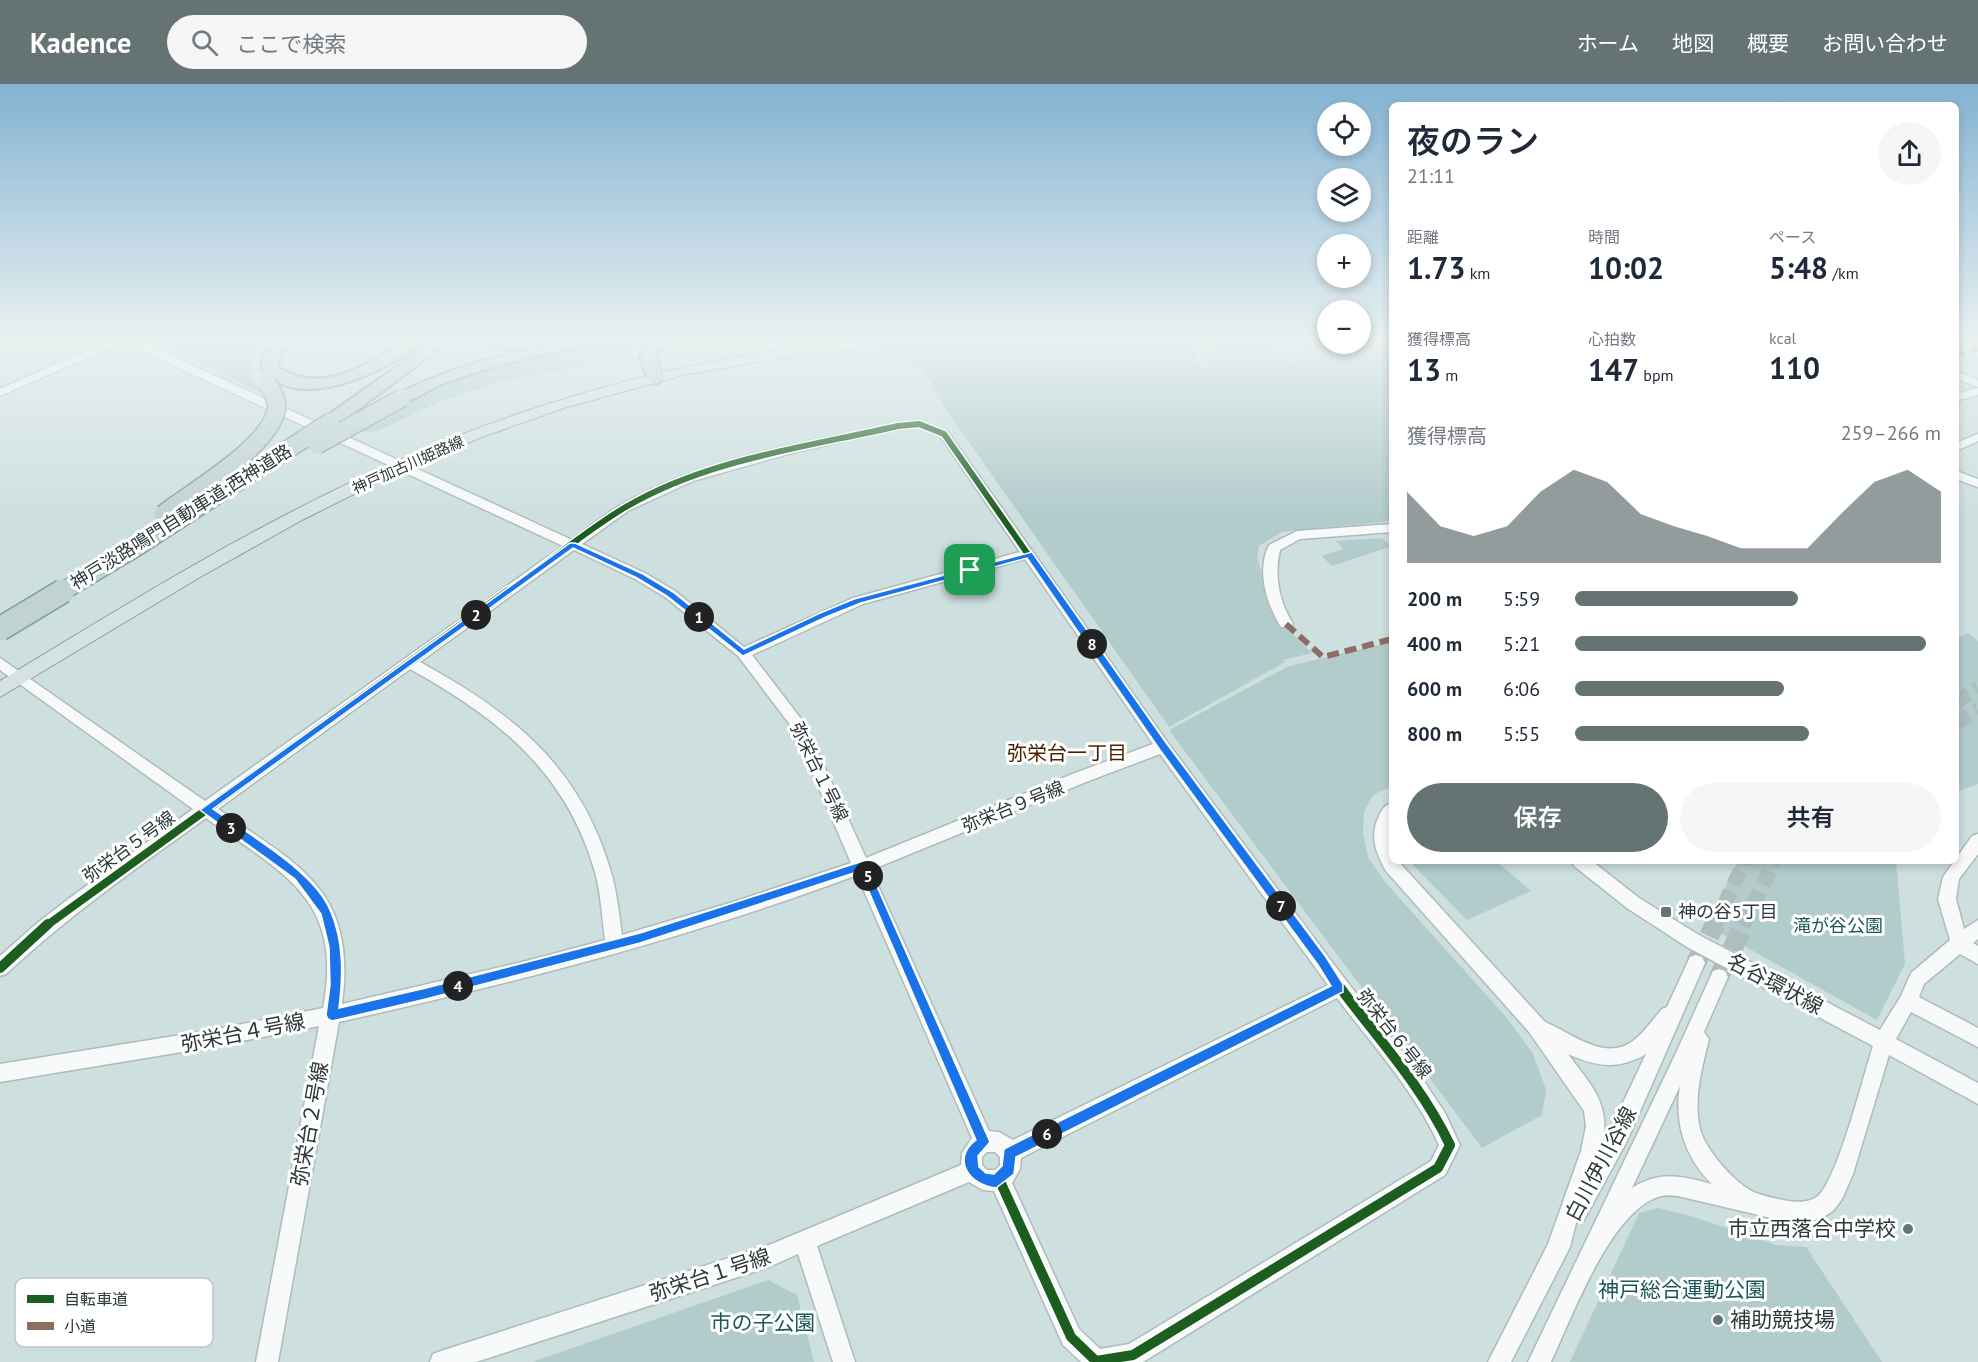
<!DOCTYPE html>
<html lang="ja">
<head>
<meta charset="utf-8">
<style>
  :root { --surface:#fff; --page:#f6f6f7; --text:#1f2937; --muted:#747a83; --accent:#657373 }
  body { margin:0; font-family:"PT Sans","Noto Sans JP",sans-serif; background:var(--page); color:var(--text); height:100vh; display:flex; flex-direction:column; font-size:22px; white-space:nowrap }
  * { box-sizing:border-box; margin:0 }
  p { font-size:20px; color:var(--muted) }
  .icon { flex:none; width:33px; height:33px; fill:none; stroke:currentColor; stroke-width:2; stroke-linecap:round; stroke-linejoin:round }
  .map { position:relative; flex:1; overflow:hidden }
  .drawer { position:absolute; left:1389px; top:18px; width:570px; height:762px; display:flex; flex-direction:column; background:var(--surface); border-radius:9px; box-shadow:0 3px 9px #0003 }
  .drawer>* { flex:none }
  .controls { position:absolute; left:1317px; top:18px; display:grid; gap:12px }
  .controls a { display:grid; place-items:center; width:54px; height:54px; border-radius:50%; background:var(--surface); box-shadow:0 3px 9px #0003; font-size:30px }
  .pin { position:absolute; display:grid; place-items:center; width:51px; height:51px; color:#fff; margin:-26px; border-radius:12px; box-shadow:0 3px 9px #0006 }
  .km { position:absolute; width:30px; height:30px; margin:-15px; border-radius:50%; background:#222; color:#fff; font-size:16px; line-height:30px; text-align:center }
  .round { display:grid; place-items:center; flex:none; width:63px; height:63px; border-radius:32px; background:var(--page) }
  .overview { display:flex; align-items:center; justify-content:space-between; height:102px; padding:0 18px }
  h1 { font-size:33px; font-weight:600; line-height:45px }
  .stats { display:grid; grid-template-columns:repeat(3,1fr); gap:9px; height:102px; padding:6px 18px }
  .stats div { display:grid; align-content:center }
  .stats b { font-size:30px; font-weight:600 }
  .stats small { font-size:16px; font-weight:400 }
  .stats p { font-size:16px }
  .chart { height:168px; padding:12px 18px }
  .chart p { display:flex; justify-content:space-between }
  .chart svg { width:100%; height:108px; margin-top:6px; fill:var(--accent); opacity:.7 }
  .action { display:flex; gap:12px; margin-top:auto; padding:12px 18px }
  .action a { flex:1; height:69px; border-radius:36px; background:var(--accent); color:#fff; font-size:24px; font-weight:600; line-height:69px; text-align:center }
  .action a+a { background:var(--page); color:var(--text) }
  ul { padding:0 18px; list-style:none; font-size:20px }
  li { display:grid; grid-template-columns:96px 72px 1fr; align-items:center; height:45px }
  li i { height:15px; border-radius:8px; background:var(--accent) }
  header { display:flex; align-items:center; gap:36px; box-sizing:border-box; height:84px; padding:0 30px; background:var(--accent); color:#fff }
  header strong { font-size:28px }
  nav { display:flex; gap:33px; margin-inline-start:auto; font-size:21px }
  .search { width:420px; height:54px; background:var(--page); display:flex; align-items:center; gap:15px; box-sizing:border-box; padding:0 21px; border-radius:33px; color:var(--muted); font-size:22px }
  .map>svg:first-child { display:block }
  .green { fill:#b2cbcb }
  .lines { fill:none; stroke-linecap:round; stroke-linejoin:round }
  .minor-tunnel-far1 { stroke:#aebebe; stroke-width:15; stroke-dasharray:15 8; stroke-linecap:butt }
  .minor-tunnel { stroke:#aebebe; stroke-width:20; stroke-dasharray:20 10; stroke-linecap:butt }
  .major-tunnel { stroke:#aebebe; stroke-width:15; stroke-dasharray:15 8; stroke-linecap:butt }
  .minor-casing { stroke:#aebbbb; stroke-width:3 }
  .major-casing { stroke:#879f9f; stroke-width:2 }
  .highway-casing { stroke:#879f9f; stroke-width:4 }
  .minor { fill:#f8fafa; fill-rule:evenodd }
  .major { fill:#d6e2e2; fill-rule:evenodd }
  .highway { fill:#c0d2d2; fill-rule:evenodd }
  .highway-bridge-far1-casing { stroke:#879f9f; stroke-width:20; stroke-linecap:butt }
  .highway-bridge-casing { stroke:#879f9f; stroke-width:26; stroke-linecap:butt }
  .highway-bridge-far1 { stroke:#c0d2d2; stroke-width:17 }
  .highway-bridge { stroke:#c0d2d2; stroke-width:23 }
  .quiet-far1 { stroke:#8d6e63; stroke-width:4.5; stroke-dasharray:9 4.5; stroke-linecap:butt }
  .quiet { stroke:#8d6e63; stroke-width:6; stroke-dasharray:12 6; stroke-linecap:butt }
  .cycleway-far2-casing { stroke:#fff; stroke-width:9 }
  .cycleway-far1-casing { stroke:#fff; stroke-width:11 }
  .cycleway-casing { stroke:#fff; stroke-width:14 }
  .cycleway-far2 { stroke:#1b5e20; stroke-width:6 }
  .cycleway-far1 { stroke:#1b5e20; stroke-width:8 }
  .cycleway { stroke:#1b5e20; stroke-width:10 }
  .route { fill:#1a73e8; stroke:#fff; stroke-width:1.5; fill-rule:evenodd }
  .poi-dot { fill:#657373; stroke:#fff; stroke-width:2 }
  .labels { text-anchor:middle; stroke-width:6; stroke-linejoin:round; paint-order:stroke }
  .far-street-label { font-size:15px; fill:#2d3939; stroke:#fff }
  .street-label { font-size:18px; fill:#2d3939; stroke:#fff }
  .poi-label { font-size:18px; fill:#2d3939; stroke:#fff; text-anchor:start }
  .park-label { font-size:18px; fill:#195959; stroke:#fff }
  .neighbourhood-label { font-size:20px; fill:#4b1f00; stroke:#fff }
  .near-street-label { font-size:21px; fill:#2d3939; stroke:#fff }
  .near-poi-label { font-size:21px; fill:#2d3939; stroke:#fff; text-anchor:end }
  .near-park-label { font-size:21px; fill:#195959; stroke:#fff }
  .key { fill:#fff; stroke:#c0c4c4; stroke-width:1.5 }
  .key-label { font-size:16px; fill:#2d3939 }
</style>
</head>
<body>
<header>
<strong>Kadence</strong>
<div class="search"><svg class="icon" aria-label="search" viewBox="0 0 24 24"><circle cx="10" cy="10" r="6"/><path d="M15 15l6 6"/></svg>ここで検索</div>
<nav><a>ホーム</a><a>地図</a><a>概要</a><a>お問い合わせ</a></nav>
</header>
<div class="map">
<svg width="1978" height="1278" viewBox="0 0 1978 1278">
  <rect width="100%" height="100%" fill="#cedfdf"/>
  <!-- green -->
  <g class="green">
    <polygon points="151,254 266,254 255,266 249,286 261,309"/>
    <path d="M615 254H647L627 269 570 285 507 296 441 317 378 347 364 348 358 344C396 324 434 301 475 287 520 272 569 268 615 254Z"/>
    <path d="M897 254H1201L1194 280 1206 284 1222 254H1268L1284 278 1302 277 1294 254H1327L1328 260H1360L1361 254H1392V437L1282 448 1259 462 1257 473 1274 532 1312 569 1283 576 1285 578 1169 643 945 324C935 304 924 284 903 274 893 269 884 271 876 264L877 260 898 261Z"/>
    <polygon points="1381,454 1392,462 1332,482 1322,472 1343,465 1336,457"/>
    <polygon points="1968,549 1978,557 1978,700 1956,708 1956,554"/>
    <polygon points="1392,558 1392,702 1373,711 1364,728 1363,749 1368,773 1385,798 1507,934 1533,970 1546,1006 1542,1031 1482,1064 1169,646 1289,582"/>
    <polygon points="1409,777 1496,777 1531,807 1467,836"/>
    <polygon points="1738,777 1896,777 1905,880 1877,936 1706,841"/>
    <polygon points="1658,1124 1694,1133 1776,1161 1806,1163 1882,1278 1570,1278 1639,1129"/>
    <polygon points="768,1196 797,1211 814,1278 532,1278"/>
  </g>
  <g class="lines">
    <!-- minor-tunnel-far1 -->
    <g class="minor-tunnel-far1">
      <polyline points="1956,618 1978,604"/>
      <polyline points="1956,639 1978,626"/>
      <polyline points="1714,842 1745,777"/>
      <polyline points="1743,842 1774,777"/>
    </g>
    <!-- minor-tunnel -->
    <g class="minor-tunnel">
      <polyline points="1696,879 1715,840"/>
      <polyline points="1719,893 1744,840"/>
    </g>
    <!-- major-tunnel -->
    <polyline class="major-tunnel" points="893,257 914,254"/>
    <!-- minor casing -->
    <g class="minor-casing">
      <g id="minor">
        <path d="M114 254H133L572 456C588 444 604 431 621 421 704 373 805 359 898 339L919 337 948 348 1168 659 1344 894 1414 982 1445 1029 1460 1061 1445 1091 1143 1278H1081L1063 1261 994 1107 983 1106 969 1098 817 1162 855 1278H833L798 1170 769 1183 476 1278H430L433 1270 441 1267 769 1161 961 1081 962 1069 972 1054 857 791C689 854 514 899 339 938L278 1278H256L319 942 212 963 0 998V980L212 946 323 924C344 814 283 790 206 734 137 784 68 832 6 890L0 892V872L36 840 71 813 193 725 0 586V574L205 717 563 462 123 258 0 312V305ZM918 343 940 352 1020 468 853 514 744 563 675 507 645 489 582 460 628 427 693 397 792 369 898 345ZM574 466 635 495 665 513 738 572 794 646 851 779 733 818 622 851C619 830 617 808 611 788 580 682 513 629 420 578ZM1025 475 1153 660 1075 689 866 774 805 640 752 571 863 520ZM410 585C498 634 566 687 595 788 601 810 602 833 605 856L526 877 342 920C357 805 300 783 218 725ZM1160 670 1328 901 1013 1056 999 1048 989 1047 871 786 1086 698ZM1337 914C1373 962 1414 1006 1439 1061L1431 1077 1129 1260 1100 1265 1079 1245 1012 1099 1020 1085 1021 1074ZM987 1068H995L1000 1073V1081L995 1086H987L982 1081V1073Z"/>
        <polygon points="1956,257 1978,266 1978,273 1956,264"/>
        <polygon points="1956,287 1978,296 1978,303 1956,294"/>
        <polygon points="1978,304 1978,311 1956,317 1956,310"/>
        <polygon points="1978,350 1978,357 1956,367 1956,359"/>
        <polygon points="1956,387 1978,395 1978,403 1956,395"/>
        <path d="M1392 440V448L1300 455 1280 466C1274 492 1279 517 1293 540L1291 543H1281C1267 521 1256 487 1269 461L1297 447Z"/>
        <path d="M1392 719 1390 753 1392 777H1398L1545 938C1572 949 1604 978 1633 957 1645 948 1653 935 1662 925L1667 923 1690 873 1696 871 1702 873 1705 879 1627 1057 1584 1136 1576 1139 1570 1163 1511 1278H1488L1548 1160 1581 1067 1586 1042 1584 1027 1529 948 1386 787C1376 769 1369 752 1379 732 1382 725 1385 721 1392 719ZM1568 970C1596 983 1619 986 1646 970L1602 1063C1611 1019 1593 1004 1568 970Z"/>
        <path d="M1978 750V770L1959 795 1956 815 1964 845 1978 836V855L1973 859 1978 862V880L1960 870 1924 900 1919 913 1978 944V963L1911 928 1896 955 1978 999V1020L1889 971 1853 1090 1842 1115 1834 1126 1824 1133 1805 1139H1793L1682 1113C1673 1111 1664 1110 1655 1114 1608 1134 1572 1233 1551 1278H1528L1676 969 1713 887 1719 885 1725 887 1728 893 1704 948 1709 955C1702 984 1693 1016 1700 1045 1706 1067 1736 1101 1756 1109 1766 1113 1778 1115 1788 1117 1798 1118 1809 1119 1818 1112 1838 1094 1863 993 1873 962L1687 863 1627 824 1574 782 1572 777H1592L1639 814 1699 851 1880 946 1901 912 1911 889 1950 856 1938 815 1943 793 1972 752ZM1680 1002C1674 1039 1685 1074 1712 1100 1682 1092 1660 1086 1632 1104Z"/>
      </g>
    </g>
    <!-- major casing -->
    <g class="major-casing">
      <path id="major" d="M879 254H898L900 257 893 261 787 273 683 291 564 324 482 353 404 385 302 436 202 492 0 613V597C140 512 281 424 433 362 576 303 725 268 879 254Z"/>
    </g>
    <!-- highway casing -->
    <g class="highway-casing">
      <g id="highway">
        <path d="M280 254H296L279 273 278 283C314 306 347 291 381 272 390 267 400 257 409 254 414 253 422 254 427 254 421 262 410 268 401 273 366 295 294 326 262 285L263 272Z"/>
        <polygon points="437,254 454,254 336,342 324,342 322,338 324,334"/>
        <path d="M456 254 530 255 538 260 534 264 576 254H605L598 259C545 270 493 281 442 300 428 305 412 321 396 317L394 314 396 311C439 289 483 275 530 265 512 264 468 266 456 254Z"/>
        <polygon points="661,254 679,254 658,269 656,274 664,295 656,300 648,295 640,274 647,263"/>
      </g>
    </g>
    <!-- minor -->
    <use href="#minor" class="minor"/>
    <!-- major -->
    <use href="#major" class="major"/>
    <!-- highway -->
    <use href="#highway" class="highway"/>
    <!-- highway-bridge-far1 casing -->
    <g class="highway-bridge-far1-casing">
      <g id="highway-bridge-far1">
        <polyline points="317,361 402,314"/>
        <path d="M163 430C194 406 265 366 276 328 279 318 272 307 267 298"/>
        <polyline points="60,509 132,466 330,338"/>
      </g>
    </g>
    <!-- highway-bridge casing -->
    <g class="highway-bridge-casing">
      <polyline id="highway-bridge" points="0,545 63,507"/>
    </g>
    <!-- highway-bridge-far1 -->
    <use href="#highway-bridge-far1" class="highway-bridge-far1"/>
    <!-- highway-bridge -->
    <use href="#highway-bridge" class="highway-bridge"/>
    <!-- quiet-far1 -->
    <polyline class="quiet-far1" points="1956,271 1978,265"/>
    <!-- quiet -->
    <polyline class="quiet" points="1286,540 1323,573 1392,555"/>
    <!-- cycleway-far2 casing -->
    <g class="cycleway-far2-casing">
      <path id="cycleway-far2" d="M506 509C545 481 583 449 624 424 706 375 807 363 898 342L919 340 944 350 1055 509"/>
    </g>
    <!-- cycleway-far1 casing -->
    <g class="cycleway-far1-casing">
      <g id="cycleway-far1">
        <polyline points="1054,507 1163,663 1296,842"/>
        <polyline points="46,842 508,507"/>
      </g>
    </g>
    <!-- cycleway casing -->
    <g class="cycleway-casing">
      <g id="cycleway">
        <polyline points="0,884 48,840"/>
        <path d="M999 1095 1071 1253 1096 1277 1133 1271 1438 1084 1450 1061C1425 1009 1389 967 1354 922 1333 895 1315 867 1295 840"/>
      </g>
    </g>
    <!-- cycleway-far2 -->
    <use href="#cycleway-far2" class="cycleway-far2"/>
    <!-- cycleway-far1 -->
    <use href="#cycleway-far1" class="cycleway-far1"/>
    <!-- cycleway -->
    <use href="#cycleway" class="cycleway"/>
  </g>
  <!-- sky -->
  <linearGradient id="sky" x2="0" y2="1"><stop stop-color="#83b2d1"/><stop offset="0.59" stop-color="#e9f1f1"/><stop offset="1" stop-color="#e9f1f1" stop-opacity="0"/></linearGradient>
  <rect width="1978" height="433" fill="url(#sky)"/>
  <!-- route -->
  <path class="route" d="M570 459H575L643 490 673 508 744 565 820 529 854 515 1032 468 1167 660 1326 873 1343 900V908L1016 1073 1014 1090 996 1104C969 1101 951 1075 976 1056L860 787 640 859 426 915 332 937 328 935 326 931 330 901 329 863 321 830 295 795 200 726ZM573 464 637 494 667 512 743 572 826 533 861 519 1027 474 1160 666 1318 881 1331 902 1004 1065 1002 1082 994 1090 986 1089 979 1083 978 1072 990 1058 868 782 863 777 640 849 426 904 339 924C343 892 344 859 331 828 316 788 248 750 213 725Z"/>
  <!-- markers -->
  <g class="poi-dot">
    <rect x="1660" y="822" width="12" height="12" rx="3"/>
    <circle cx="1908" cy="1145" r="6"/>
    <circle cx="1718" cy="1236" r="6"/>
  </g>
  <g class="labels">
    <!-- far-street labels -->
    <g class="far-street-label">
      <text transform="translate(408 381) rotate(-24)" y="5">神戸加古川姫路線</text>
    </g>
    <!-- street labels -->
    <g class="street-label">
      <text transform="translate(181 433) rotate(-32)" y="6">神戸淡路鳴門自動車道;西神道路</text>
      <text transform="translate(819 688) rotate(64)" y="6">弥栄台１号線</text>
      <text transform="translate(1013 723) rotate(-22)" y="6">弥栄台９号線</text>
      <text transform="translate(129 763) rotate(-36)" y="6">弥栄台５号線</text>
      <text transform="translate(1394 950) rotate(52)" y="6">弥栄台６号線</text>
    </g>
    <!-- poi labels -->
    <g class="poi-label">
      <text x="1678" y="834">神の谷5丁目</text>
    </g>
    <!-- park labels -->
    <g class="park-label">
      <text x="1838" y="848">滝が谷公園</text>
    </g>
    <!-- neighbourhood labels -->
    <g class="neighbourhood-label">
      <text x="1067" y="676">弥栄台一丁目</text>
    </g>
    <!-- near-street labels -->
    <g class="near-street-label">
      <text transform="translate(1775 900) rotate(28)" y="7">名谷環状線</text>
      <text transform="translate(243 949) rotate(-11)" y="7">弥栄台４号線</text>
      <text transform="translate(310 1040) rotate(-80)" y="7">弥栄台２号線</text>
      <text transform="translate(1601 1080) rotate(-62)" y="7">白川伊川谷線</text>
      <text transform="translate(710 1191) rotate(-18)" y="7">弥栄台１号線</text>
    </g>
    <!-- near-poi labels -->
    <g class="near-poi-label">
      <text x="1896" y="1152">市立西落合中学校</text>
      <text x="1730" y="1243" text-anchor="start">補助競技場</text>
    </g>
    <!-- near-park labels -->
    <g class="near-park-label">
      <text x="1682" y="1213">神戸総合運動公園</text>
      <text x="763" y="1246">市の子公園</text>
    </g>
  </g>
  <!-- legend -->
  <rect x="15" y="1194" width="198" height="69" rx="9" class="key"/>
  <rect x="27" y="1211" width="27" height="8" fill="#1b5e20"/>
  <rect x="27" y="1238" width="27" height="8" fill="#8d6e63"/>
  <g class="key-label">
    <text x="64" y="1221">自転車道</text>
    <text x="64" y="1248">小道</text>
  </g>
</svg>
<div class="controls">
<a><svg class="icon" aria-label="locate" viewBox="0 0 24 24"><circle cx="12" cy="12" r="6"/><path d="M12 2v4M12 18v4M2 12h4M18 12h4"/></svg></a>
<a><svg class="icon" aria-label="layers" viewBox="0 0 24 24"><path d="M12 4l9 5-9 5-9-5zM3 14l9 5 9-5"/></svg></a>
<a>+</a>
<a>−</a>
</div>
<div class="pin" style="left:970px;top:486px;background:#1e9e55"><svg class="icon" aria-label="arrive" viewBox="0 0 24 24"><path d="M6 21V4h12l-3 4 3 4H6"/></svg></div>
<b class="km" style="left:699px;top:533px">1</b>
<b class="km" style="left:476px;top:531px">2</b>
<b class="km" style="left:231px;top:744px">3</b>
<b class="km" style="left:458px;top:902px">4</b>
<b class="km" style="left:868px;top:792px">5</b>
<b class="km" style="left:1047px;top:1050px">6</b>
<b class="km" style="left:1281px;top:822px">7</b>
<b class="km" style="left:1092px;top:560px">8</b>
<section class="drawer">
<div class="overview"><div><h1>夜のラン</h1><p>21:11</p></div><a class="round"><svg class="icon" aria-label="share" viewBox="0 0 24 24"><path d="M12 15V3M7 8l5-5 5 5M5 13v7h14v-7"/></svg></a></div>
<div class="stats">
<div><p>距離</p><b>1.73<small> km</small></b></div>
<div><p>時間</p><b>10:02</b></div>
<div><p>ペース</p><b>5:48<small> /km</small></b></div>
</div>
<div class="stats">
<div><p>獲得標高</p><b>13<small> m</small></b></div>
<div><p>心拍数</p><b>147<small> bpm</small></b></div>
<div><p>kcal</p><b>110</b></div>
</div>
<div class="chart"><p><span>獲得標高</span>259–266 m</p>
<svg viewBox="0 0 160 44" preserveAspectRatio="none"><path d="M0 44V15L10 29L20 33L30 29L40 15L50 6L60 11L70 24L80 29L90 33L100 38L110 38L120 38L130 24L140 11L150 6L160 15V44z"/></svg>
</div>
<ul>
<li><b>200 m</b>5:59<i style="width:61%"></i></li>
<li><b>400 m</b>5:21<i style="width:96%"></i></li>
<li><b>600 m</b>6:06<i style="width:57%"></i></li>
<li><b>800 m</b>5:55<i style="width:64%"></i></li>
</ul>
<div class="action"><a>保存</a><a>共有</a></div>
</section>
</div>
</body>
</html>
